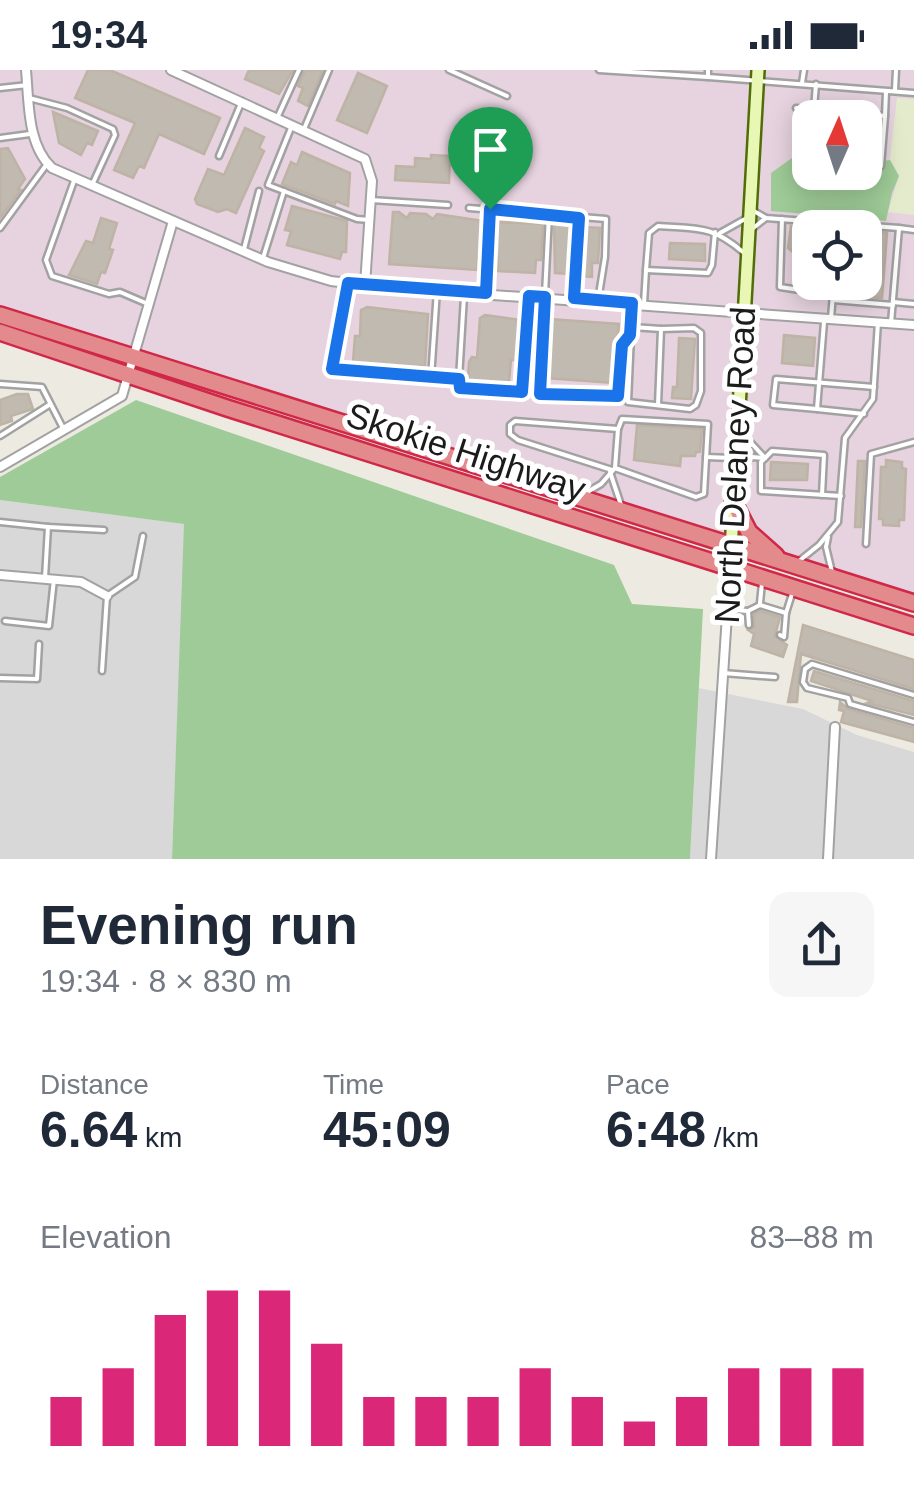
<!DOCTYPE html>
<html lang="en">
<head>
<meta charset="utf-8">
<style>
  :root { --surface:#fff; --page:#f6f6f7; --text:#1f2937; --muted:#747a83; --accent:#db2777 }
  body { margin:0; font-family:Helvetica,sans-serif; background:var(--page); color:var(--text); height:100vh; display:flex; flex-direction:column; font-size:38px; white-space:nowrap }
  * { box-sizing:border-box; margin:0 }
  p { font-size:32px; color:var(--muted) }
  .icon { flex:none; width:55px; height:55px; fill:none; stroke:currentColor; stroke-width:2; stroke-linecap:round; stroke-linejoin:round }
  .map { position:relative; height:789px; overflow:hidden }
  .details { display:flex; flex-direction:column; background:var(--surface); flex:1 }
  .details>* { flex:none }
  .needle { width:65px; rotate:3deg }
  .buttons { position:absolute; left:792px; top:30px; display:grid; gap:20px }
  .buttons a { display:grid; place-items:center; width:90px; height:90px; border-radius:20px; background:var(--surface); box-shadow:0 5px 25px #0003; font-size:50px }
  .pin { position:absolute; display:grid; place-items:center; width:85px; height:85px; color:#fff; margin:-102px -42px; border-radius:50% 50% 50% 0; rotate:-45deg; box-shadow:0 0 10px #0007 }
  .pin .icon { rotate:45deg }
  .round { display:grid; place-items:center; flex:none; width:105px; height:105px; border-radius:20px; background:var(--page) }
  .overview { display:flex; align-items:center; justify-content:space-between; height:170px; padding:0 40px }
  h1 { font-size:55px; font-weight:800; line-height:75px }
  .metrics { display:grid; grid-template-columns:repeat(3,1fr); gap:15px; height:170px; padding:10px 40px }
  .metrics div { display:grid; align-content:center }
  .metrics b { font-size:50px; font-weight:800 }
  .metrics small { font-size:28px; font-weight:400 }
  .metrics p { font-size:28px }
  .chart { height:280px; padding:20px 40px }
  .chart p { display:flex; justify-content:space-between }
  .chart svg { width:100%; height:180px; margin-top:10px; stroke:var(--accent); stroke-width:6 }
  .status { display:flex; justify-content:space-between; align-items:center; height:70px; padding:0 50px; background:var(--surface); direction:ltr }
  .status svg { height:28px; fill:currentColor }
  .map>svg:first-child { display:block }
  .residential { fill:#d9d8d8 }
  .industrial { fill:#e6d3df; fill-rule:evenodd }
  .farmland { fill:#e4ebcc }
  .forest { fill:#9ecb97 }
  .building { fill:#c1bab1; stroke:#beb3a4; stroke-width:2.5 }
  .lines { fill:none; stroke-linecap:round; stroke-linejoin:round }
  .lane-casing { stroke:#a2a2a2; stroke-width:9 }
  .street-casing { stroke:#a2a2a2; stroke-width:12 }
  .secondary-casing { stroke:#526d08; stroke-width:16 }
  .highway-casing { stroke:#d02848; stroke-width:20 }
  .lane { stroke:#fff; stroke-width:4 }
  .street { stroke:#fff; stroke-width:8 }
  .secondary { stroke:#e9f7b5; stroke-width:11 }
  .highway { stroke:#e38a8c; stroke-width:15 }
  .route-casing { stroke:#fff; stroke-width:20 }
  .route { stroke:#1a73e8; stroke-width:12 }
  .labels { text-anchor:middle; stroke-width:10; stroke-linejoin:round; paint-order:stroke }
  .street-label { font-size:35px; fill:#1b1b1b; stroke:#fff }
</style>
</head>
<body>
<div class="status"><b>19:34</b><svg viewBox="0 0 49 12"><path d="M0 12V9h3v3zM5 12V6h3v6zM10 12V3h3v9zM15 12V0h3v12zM26 1h20v11H26zM47 4h2v5h-2z"/></svg></div>
<div class="map">
<svg width="914" height="789" viewBox="0 0 914 789">
  <rect width="100%" height="100%" fill="#edebe1"/>
  <!-- residential -->
  <g class="residential">
    <polygon points="0,430 185,454 172,789 0,789"/>
    <polygon points="699,618 803,639 857,665 914,682 914,789 690,789"/>
  </g>
  <!-- industrial -->
  <path class="industrial" d="M0 0H914V533L0 240ZM810 48H865V102H810ZM810 158H865V212H810Z"/>
  <!-- farmland -->
  <polygon class="farmland" points="897,28 914,29 914,145 888,142 899,106 890,90"/>
  <!-- forest -->
  <g class="forest">
    <polygon points="792,88 810,90 810,102 869,104 880,91 890,90 899,106 892,123 886,151 771,141 771,103"/>
    <polygon points="136,330 614,495 632,534 703,539 690,789 172,789 184,454 0,430 0,407"/>
  </g>
  <!-- building -->
  <g class="building">
    <polygon points="88,0 110,0 220,48 204,84 159,64 144,98 139,96 133,108 114,100 135,53 75,28"/>
    <polygon points="249,0 293,0 279,24 245,9"/>
    <polygon points="305,0 323,0 308,36 298,31 303,18 298,16"/>
    <polygon points="358,3 387,16 367,63 337,50"/>
    <polygon points="53,42 98,61 92,75 87,73 81,85 59,73"/>
    <polygon points="865,55 877,56 874,93 865,92"/>
    <polygon points="245,58 264,67 259,78 264,81 236,143 227,139 218,142 197,134 195,129 208,99 224,105"/>
    <polygon points="8,78 25,109 18,119 21,120 0,148 0,79"/>
    <polygon points="302,82 350,103 348,136 336,131 335,134 282,114 291,92 297,95"/>
    <polygon points="431,85 450,86 449,113 395,110 396,96 415,97 415,88 431,89"/>
    <polygon points="292,136 347,151 346,182 342,182 340,189 287,175 291,161 285,160"/>
    <polygon points="393,142 399,142 407,148 410,143 426,144 433,149 437,144 484,151 482,186 478,186 477,200 389,194"/>
    <polygon points="101,148 117,153 109,179 113,180 105,203 101,202 97,214 69,205 86,171 93,173"/>
    <polygon points="495,152 543,154 541,190 536,190 535,203 498,201 498,187 493,187"/>
    <polygon points="554,153 573,156 570,204 555,203"/>
    <polygon points="791,156 810,157 810,184 794,183 788,178"/>
    <polygon points="584,157 600,158 598,193 592,193 592,207 581,206"/>
    <polygon points="865,161 887,163 882,228 848,226 849,212 865,212"/>
    <polygon points="670,173 705,174 705,191 669,189"/>
    <polygon points="367,237 428,244 425,296 419,296 419,299 389,297 353,292 355,266 360,266 361,240"/>
    <polygon points="485,245 521,250 519,286 516,290 511,290 509,312 505,315 468,310 469,292 472,287 477,288 480,248"/>
    <polygon points="549,249 619,254 613,313 546,308"/>
    <polygon points="784,265 815,268 813,296 782,293"/>
    <polygon points="679,268 695,269 691,329 672,328 673,317 677,317"/>
    <polygon points="17,324 28,324 33,339 11,346 12,351 0,355 0,330"/>
    <polygon points="637,355 702,359 700,382 696,382 695,386 681,386 680,396 634,390"/>
    <polygon points="886,390 902,392 902,398 906,399 904,450 899,450 899,456 883,455 883,449 879,449 881,397 886,397"/>
    <polygon points="858,391 865,391 861,457 855,457"/>
    <polygon points="771,392 808,394 807,410 770,410"/>
    <polygon points="760,541 780,547 775,566 787,575 783,587 751,576 754,564 748,560 754,557 754,544"/>
    <polygon points="803,555 914,590 914,619 801,584 797,632 788,632"/>
    <polygon points="814,601 914,631 914,645 867,633 872,631 811,611"/>
    <polygon points="840,632 848,639 914,658 914,672 841,652 844,641 839,640"/>
  </g>
  <g class="lines">
    <!-- lane casing -->
    <g class="lane-casing">
      <g id="lane">
        <polyline points="449,0 507,26"/>
        <polyline points="599,0 708,7"/>
        <polyline points="708,0 708,7 914,23"/>
        <polyline points="802,13 804,0"/>
        <polyline points="816,14 814,39 885,46 886,22"/>
        <polyline points="0,18 28,15"/>
        <polyline points="895,20 896,0"/>
        <polyline points="29,28 67,38 113,59 115,65 92,115"/>
        <polyline points="796,38 814,39"/>
        <polyline points="278,46 299,0"/>
        <polyline points="291,58 268,115 357,149 370,150"/>
        <polyline points="304,59 329,0"/>
        <polyline points="0,68 30,64"/>
        <polyline points="219,86 242,31"/>
        <polyline points="881,96 885,46"/>
        <polyline points="75,108 46,190 52,206 109,224 120,222 148,234"/>
        <polyline points="371,130 448,135"/>
        <polyline points="469,138 606,149 605,187 598,231"/>
        <polyline points="752,140 766,148 899,158"/>
        <polyline points="549,145 540,324 618,327 622,275 631,265 631,238"/>
        <polyline points="782,149 780,217 833,225"/>
        <polyline points="0,158 47,94"/>
        <polyline points="752,159 766,148"/>
        <path d="M715 162 712 195 708 203 646 200 649 163 658 156C698 159 711 155 743 182"/>
        <polyline points="720,163 745,149"/>
        <polyline points="244,179 259,121"/>
        <polyline points="263,188 284,121"/>
        <polyline points="348,213 332,299 431,308 437,220"/>
        <polyline points="485,223 490,139"/>
        <polyline points="574,228 579,148"/>
        <polyline points="833,230 893,235"/>
        <polyline points="893,232 914,234"/>
        <polyline points="644,234 646,200"/>
        <polyline points="831,248 834,212"/>
        <polyline points="824,252 817,339 864,344"/>
        <polyline points="891,253 899,158 914,160"/>
        <polyline points="632,257 661,259 658,335"/>
        <polyline points="631,265 628,332 690,339 696,335 701,321 701,263 694,258 661,259"/>
        <polyline points="431,308 459,309 464,226"/>
        <polyline points="459,309 460,318 522,321 529,228"/>
        <polyline points="0,314 42,317 64,360"/>
        <polyline points="817,339 773,335 776,309 874,317"/>
        <polyline points="741,362 765,388"/>
        <polyline points="0,366 49,335"/>
        <polyline points="706,387 732,388"/>
        <polyline points="765,388 761,392 761,421 841,426"/>
        <polyline points="738,395 752,387 765,388 772,381 824,385 822,425"/>
        <polyline points="612,400 518,370 510,364 510,355 515,351 618,359"/>
        <polyline points="610,402 621,435"/>
        <polyline points="584,424 601,414 615,398 696,427 704,424 708,354 622,349 618,359 615,398"/>
        <polyline points="0,452 48,457"/>
        <polyline points="828,467 826,477 832,502"/>
        <polyline points="866,474 871,384 914,372"/>
        <polyline points="799,491 819,475 838,452 845,368 873,329 878,252"/>
        <polyline points="45,508 48,457 104,460"/>
        <polyline points="760,533 762,513"/>
        <polyline points="727,539 747,541"/>
        <polyline points="748,541 760,535 786,543 792,524"/>
        <polyline points="748,541 749,555"/>
        <polyline points="5,551 49,556 54,509"/>
        <polyline points="780,565 784,567 786,543"/>
        <polyline points="102,601 107,526 135,507 143,466"/>
        <polyline points="723,603 775,607"/>
        <polyline points="0,608 37,609 39,574"/>
        <polyline points="914,625 812,594 805,599 803,612 807,618 848,628 850,634 914,652"/>
      </g>
    </g>
    <!-- street casing -->
    <g class="street-casing">
      <g id="street">
        <path d="M26 0C29 32 27 75 52 98L268 192 331 211 381 217 914 255"/>
        <polyline points="171,0 365,89 372,111 365,215"/>
        <polyline points="0,397 122,326 173,151"/>
        <polyline points="0,505 81,512 107,526"/>
        <polyline points="711,789 730,499"/>
        <polyline points="828,789 835,657"/>
      </g>
    </g>
    <!-- secondary casing -->
    <g class="secondary-casing">
      <polyline id="secondary" points="730,498 758,0"/>
    </g>
    <!-- highway casing -->
    <g class="highway-casing">
      <g id="highway">
        <polyline points="0,245 914,533"/>
        <polyline points="0,262 227,338 914,556"/>
        <polyline points="733,431 749,462 776,486"/>
      </g>
    </g>
    <!-- lane -->
    <use href="#lane" class="lane"/>
    <!-- street -->
    <use href="#street" class="street"/>
    <!-- secondary -->
    <use href="#secondary" class="secondary"/>
    <!-- highway -->
    <use href="#highway" class="highway"/>
  </g>
  <g class="lines">
    <!-- route casing -->
    <g class="route-casing">
      <polygon id="route" points="490,139 579,148 574,228 632,233 630,265 622,275 618,326 540,324 545,227 529,226 522,322 460,318 459,309 332,299 348,213 486,223"/>
    </g>
    <!-- route -->
    <use href="#route" class="route"/>
  </g>
  <g class="labels">
    <!-- street labels -->
    <g class="street-label">
      <text transform="translate(466 382) rotate(18)" y="12">Skokie Highway</text>
      <text transform="translate(735 395) rotate(-87)" y="12">North Delaney Road</text>
    </g>
  </g>
</svg>
<div class="buttons">
<a><svg class="needle" viewBox="-14 -14 28 28"><path d="M0-13l5 13h-10z" fill="#e53935"/><path d="M0 13l5-13h-10z" fill="#747a83"/></svg></a>
<a><svg class="icon" aria-label="locate" viewBox="0 0 24 24"><circle cx="12" cy="12" r="6"/><path d="M12 2v4M12 18v4M2 12h4M18 12h4"/></svg></a>
</div>
<div class="pin" style="left:490px;top:139px;background:#1e9e55"><svg class="icon" aria-label="arrive" viewBox="0 0 24 24"><path d="M6 21V4h12l-3 4 3 4H6"/></svg></div>
</div>
<section class="details">
<div class="overview"><div><h1>Evening run</h1><p>19:34 · 8 × 830 m</p></div><a class="round"><svg class="icon" aria-label="share" viewBox="0 0 24 24"><path d="M12 15V3M7 8l5-5 5 5M5 13v7h14v-7"/></svg></a></div>
<div class="metrics">
<div><p>Distance</p><b>6.64<small> km</small></b></div>
<div><p>Time</p><b>45:09</b></div>
<div><p>Pace</p><b>6:48<small> /km</small></b></div>
</div>
<div class="chart"><p><span>Elevation</span>83–88 m</p>
<svg viewBox="0 0 160 44" preserveAspectRatio="none"><path d="M5 44V32M15 44V25M25 44V12M35 44V6M45 44V6M55 44V19M65 44V32M75 44V32M85 44V32M95 44V25M105 44V32M115 44V38M125 44V32M135 44V25M145 44V25M155 44V25"/></svg>
</div>
</section>
</body>
</html>
